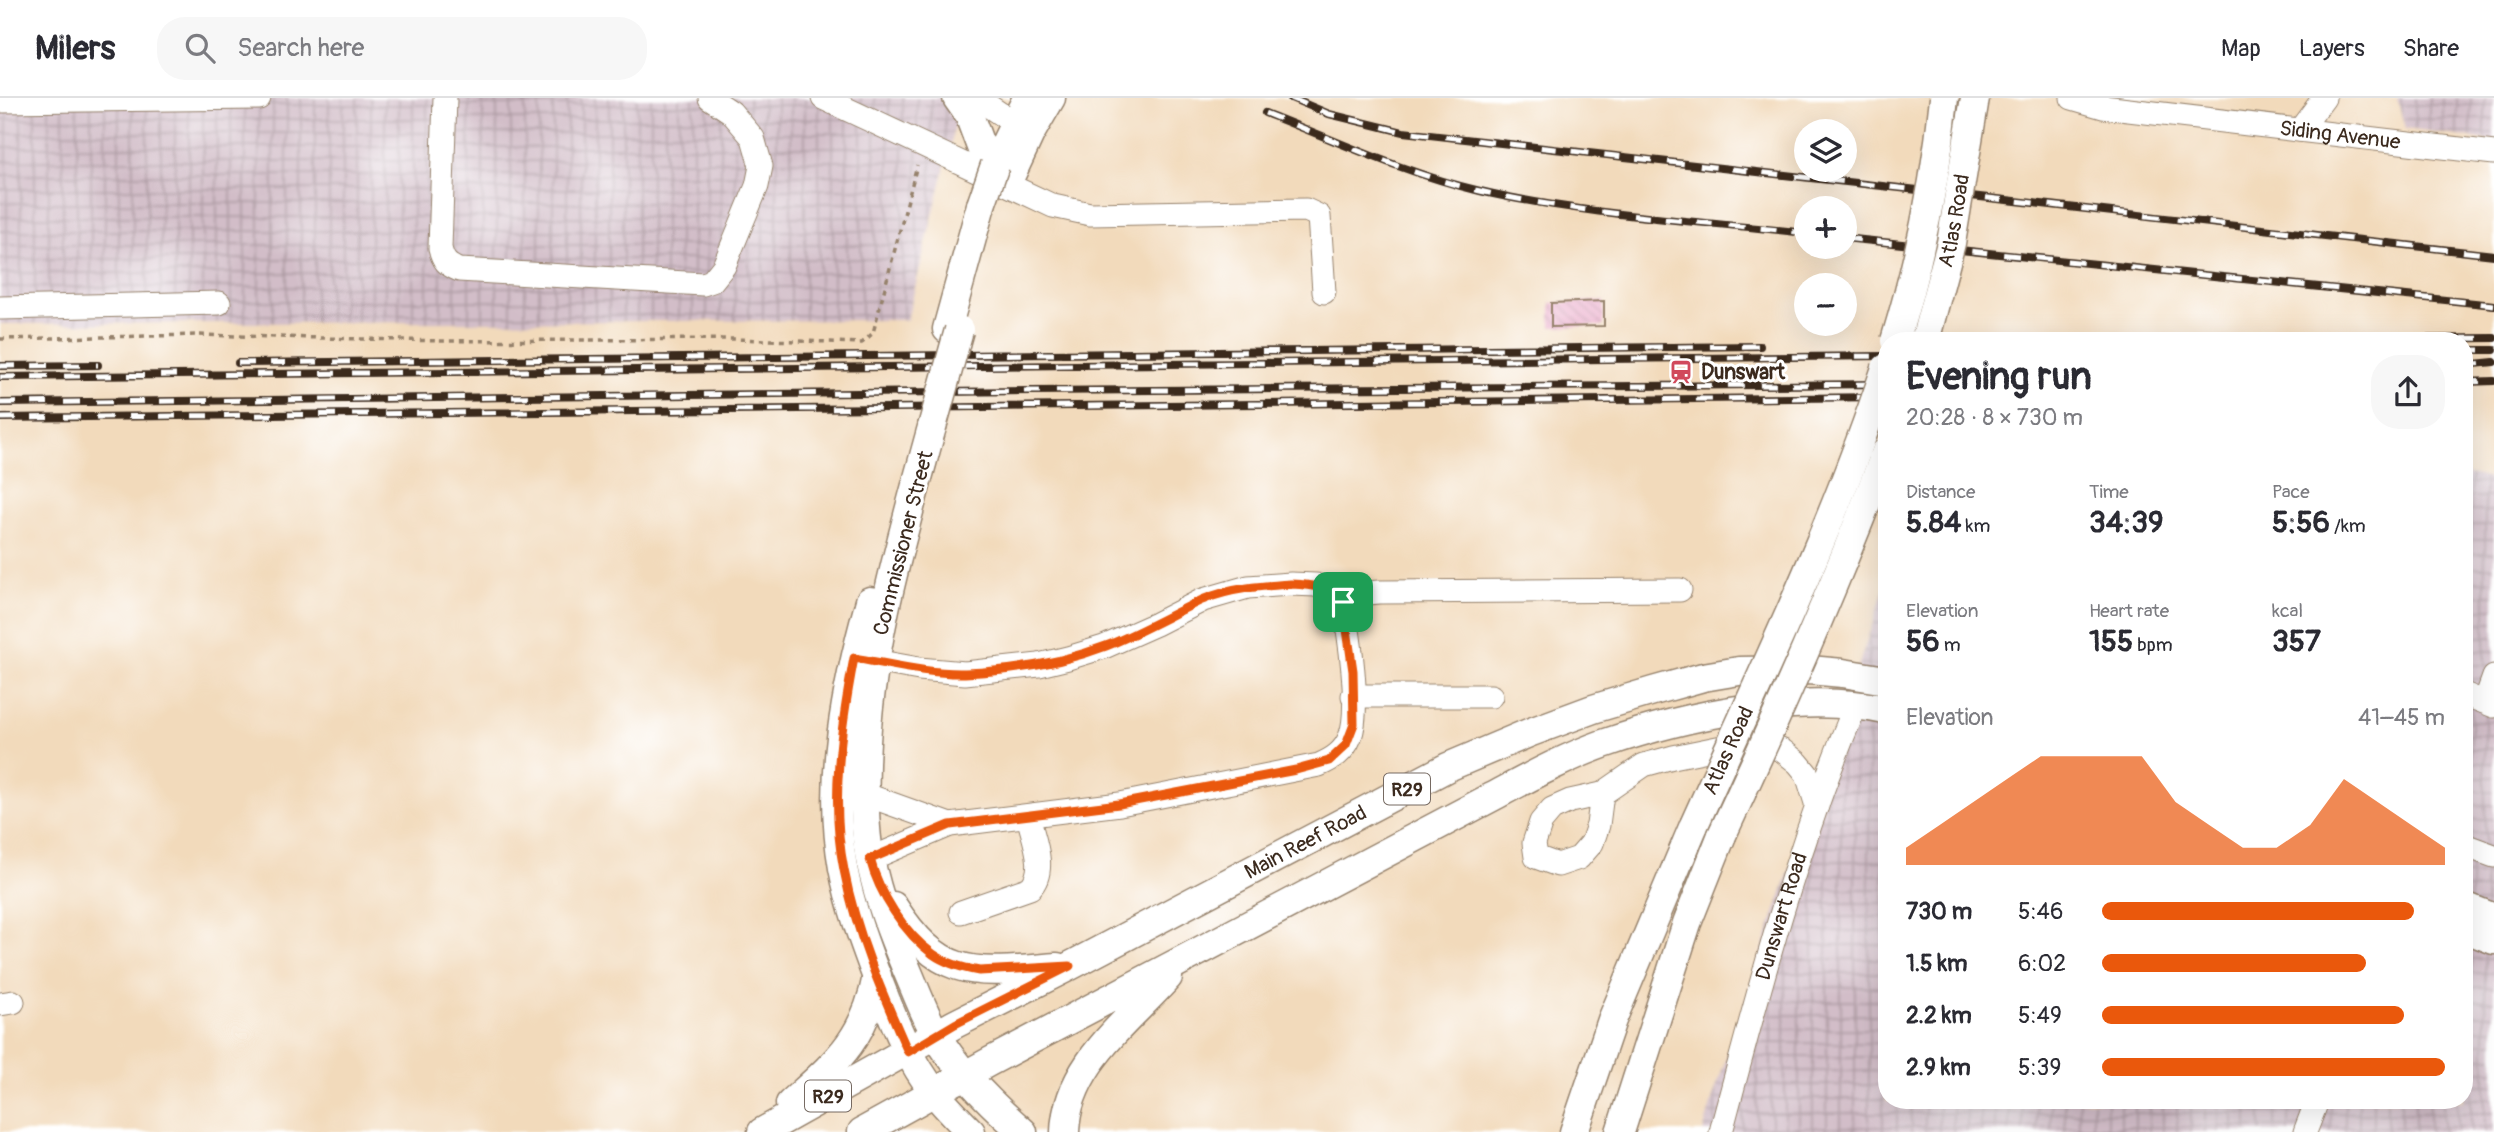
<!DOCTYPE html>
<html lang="en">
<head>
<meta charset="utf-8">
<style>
  :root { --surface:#fff; --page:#f7f7f7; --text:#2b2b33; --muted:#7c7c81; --line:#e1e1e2; --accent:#ea580c }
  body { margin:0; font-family:Pangolin,sans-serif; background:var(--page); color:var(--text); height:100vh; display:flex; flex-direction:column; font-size:26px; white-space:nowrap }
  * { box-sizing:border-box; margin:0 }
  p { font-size:23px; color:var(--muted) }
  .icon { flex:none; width:38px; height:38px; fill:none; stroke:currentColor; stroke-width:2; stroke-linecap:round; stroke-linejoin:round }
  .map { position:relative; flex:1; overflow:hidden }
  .panel { position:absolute; left:1878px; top:234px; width:595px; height:777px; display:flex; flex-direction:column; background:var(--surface); border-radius:28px; box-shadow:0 7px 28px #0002 }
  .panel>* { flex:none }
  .fabs { position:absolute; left:1794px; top:21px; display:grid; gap:14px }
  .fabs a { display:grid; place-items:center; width:63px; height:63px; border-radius:50%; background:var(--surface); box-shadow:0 7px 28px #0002; font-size:35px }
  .pin { position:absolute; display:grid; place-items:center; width:60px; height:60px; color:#fff; margin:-30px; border-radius:14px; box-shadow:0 4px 10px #0006 }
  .round { display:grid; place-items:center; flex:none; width:74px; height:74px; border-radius:28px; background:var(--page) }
  .head { display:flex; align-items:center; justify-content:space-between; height:119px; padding:0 28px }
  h1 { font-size:38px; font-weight:700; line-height:52px }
  .stats { display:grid; grid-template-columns:repeat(3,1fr); gap:10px; height:119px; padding:7px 28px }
  .stats div { display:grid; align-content:center }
  .stats b { font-size:30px; font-weight:700 }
  .stats small { font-size:19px; font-weight:400 }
  .stats p { font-size:19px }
  .chart { height:196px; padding:14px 28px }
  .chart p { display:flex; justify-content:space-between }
  .chart svg { width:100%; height:126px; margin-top:7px; fill:var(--accent); opacity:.7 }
  ul { padding:0 28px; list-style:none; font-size:23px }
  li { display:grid; grid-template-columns:112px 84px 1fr; align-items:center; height:52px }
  li i { height:18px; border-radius:9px; background:var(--accent) }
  header { display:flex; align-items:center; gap:42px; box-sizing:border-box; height:98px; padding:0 35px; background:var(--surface); border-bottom:2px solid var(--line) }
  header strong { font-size:33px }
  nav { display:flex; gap:38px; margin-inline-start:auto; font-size:24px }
  .search { width:490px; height:63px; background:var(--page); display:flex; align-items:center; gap:18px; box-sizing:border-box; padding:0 24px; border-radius:28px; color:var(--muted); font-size:26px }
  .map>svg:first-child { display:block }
  .industrial { fill:url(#industrial-grid) }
  .building { fill:url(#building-back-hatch) }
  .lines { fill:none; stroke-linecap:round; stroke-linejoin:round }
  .minor-casing { stroke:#96826c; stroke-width:25 }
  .major-casing { stroke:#96826c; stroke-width:31 }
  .path { stroke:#96826c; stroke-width:3.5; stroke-dasharray:5 5; stroke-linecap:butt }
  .minor { stroke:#fff; stroke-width:23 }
  .major { stroke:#fff; stroke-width:28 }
  .rail-casing { stroke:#3b2a1e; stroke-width:8 }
  .rail { stroke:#fff; stroke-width:5; stroke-dasharray:16; stroke-linecap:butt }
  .major-bridge-casing { stroke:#96826c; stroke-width:31; stroke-linecap:butt }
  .major-bridge { stroke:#fff; stroke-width:28 }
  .route-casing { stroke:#fff; stroke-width:14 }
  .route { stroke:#ea580c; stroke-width:9 }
  .labels { text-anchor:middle; stroke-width:6; stroke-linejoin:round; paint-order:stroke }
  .shield { fill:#fff; stroke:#766a62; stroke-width:2 }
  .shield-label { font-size:19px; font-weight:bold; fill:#3b2a1e }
  .street-label { font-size:21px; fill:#3b2a1e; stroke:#fff }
  .poi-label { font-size:21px; font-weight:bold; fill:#3b2a1e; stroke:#fff; text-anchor:start }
</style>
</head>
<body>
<header>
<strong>Milers</strong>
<div class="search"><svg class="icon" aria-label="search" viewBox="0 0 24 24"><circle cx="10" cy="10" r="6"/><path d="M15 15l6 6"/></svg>Search here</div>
<nav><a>Map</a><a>Layers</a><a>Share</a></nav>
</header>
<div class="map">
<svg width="2494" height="1034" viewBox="0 0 2494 1034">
  <defs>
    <pattern id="industrial-grid" width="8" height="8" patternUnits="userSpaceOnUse" patternTransform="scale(1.75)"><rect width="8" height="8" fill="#d2bdc8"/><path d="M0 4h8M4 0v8" fill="none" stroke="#ac9aa2"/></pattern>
    <pattern id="building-back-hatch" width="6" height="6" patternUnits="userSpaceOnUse" patternTransform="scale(1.75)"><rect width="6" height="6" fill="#e594bb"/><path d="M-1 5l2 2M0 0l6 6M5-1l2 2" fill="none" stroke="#bb7997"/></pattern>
  </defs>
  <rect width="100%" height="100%" fill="#fff"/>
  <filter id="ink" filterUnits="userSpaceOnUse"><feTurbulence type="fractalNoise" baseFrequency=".0143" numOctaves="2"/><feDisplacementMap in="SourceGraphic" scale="14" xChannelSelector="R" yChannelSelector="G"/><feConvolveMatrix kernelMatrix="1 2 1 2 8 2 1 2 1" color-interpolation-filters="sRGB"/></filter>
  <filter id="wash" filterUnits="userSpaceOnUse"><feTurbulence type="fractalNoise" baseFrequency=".00686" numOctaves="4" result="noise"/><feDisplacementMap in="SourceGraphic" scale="28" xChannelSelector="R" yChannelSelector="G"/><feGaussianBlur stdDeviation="1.57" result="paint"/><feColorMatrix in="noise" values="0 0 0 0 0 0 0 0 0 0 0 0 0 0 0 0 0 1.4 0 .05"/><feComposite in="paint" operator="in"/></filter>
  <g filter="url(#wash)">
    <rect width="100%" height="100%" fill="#f2dabb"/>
    <!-- industrial -->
    <g class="industrial">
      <polygon points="0,0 962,0 907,222 0,226"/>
      <polygon points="2397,0 2494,0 2494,43 2405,31"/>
      <polygon points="2464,375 2494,382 2494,1034 1703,1034 1712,1002 1886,486 1886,1003 2464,1003"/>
    </g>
    <g id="blocks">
      <!-- building -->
      <polygon class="building" points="1604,203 1604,228 1551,229 1551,205"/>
    </g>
  </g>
  <g filter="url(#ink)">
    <use href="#blocks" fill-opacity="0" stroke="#96826c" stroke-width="2"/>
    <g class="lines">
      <!-- minor casing -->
      <g class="minor-casing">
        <g id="minor">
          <path d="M445 0 440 150C443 163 447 167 459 172L703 186 712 183 724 168 757 88 761 68 753 40 731 14 710 0"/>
          <polyline points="823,0 1053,108 1090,116 1306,112 1319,118 1324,194"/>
          <polyline points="977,0 1027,34"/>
          <path id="s1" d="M2072 0 2103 9 2494 55"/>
          <polyline points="0,3 259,0"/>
          <polyline points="2300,32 2324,0"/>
          <polyline points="0,210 219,205"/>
          <polyline points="1343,504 1367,495 1379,494 1680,492"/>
          <path d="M858 560 919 571 965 575 1039 567 1068 560 1104 549 1156 526 1203 502 1248 489 1291 486 1316 487 1335 496 1343 504C1349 533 1361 612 1350 639 1344 654 1333 661 1319 667L1120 706 950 727 870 761"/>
          <polyline points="2464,596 2494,608"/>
          <polyline points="1353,598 1491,598"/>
          <polyline points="2485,604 2494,579"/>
          <polyline points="864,696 950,727"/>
          <polyline points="1602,696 1598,727 1592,745 1579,760 1558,767 1536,759 1534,745 1541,724 1552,711 1570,703 1602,696 1644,667 1673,659 1742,645 1762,644 1783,653 1798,665 1807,676 1817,708"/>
          <polyline points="2464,747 2494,758"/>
          <path d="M961 814 1030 790C1048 772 1033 740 1028 718"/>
          <polyline points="0,906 13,904"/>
          <path id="s2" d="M1721 1034C1759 890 1797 746 1855 609"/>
          <polyline points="2305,1034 2317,1003"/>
        </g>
      </g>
      <!-- major casing -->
      <g class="major-casing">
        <g id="major">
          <polyline points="957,0 969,17 982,52"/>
          <polyline points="999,58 1027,0"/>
          <polyline points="1012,75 1030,36 1051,0"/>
          <polyline points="947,231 981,107"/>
          <path d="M932 329C902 439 868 551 865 666 864 698 864 730 870 761 878 800 892 836 907 872 916 893 924 915 935 935 956 972 991 1006 1023 1034"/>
          <path d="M870 503C846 589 827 682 843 770 850 807 863 842 876 877 892 918 907 960 935 995 946 1009 959 1022 971 1034"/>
          <path d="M893 808C942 884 975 875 1057 869"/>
          <polyline points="2464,808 2494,820"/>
          <polyline points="2464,830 2494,842"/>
          <path d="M790 1006C836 964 865 942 877 878"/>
          <path id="s3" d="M762 1034 955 926 1070 868 1448 669 1531 634 1593 611 1653 593 1703 579 1739 573 1809 572 1843 575 1886 582"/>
          <path d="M862 1034 989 964 1492 699C1528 680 1564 660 1603 646 1686 617 1799 593 1886 612"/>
          <path d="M1065 1034C1067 967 1127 925 1168 879"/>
          <polyline points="1574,1034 1612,922 1694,727"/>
          <polyline points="1620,1034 1687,825 1722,737"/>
        </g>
      </g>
      <!-- path -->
      <polyline class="path" points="0,241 199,237 441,243 734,241 862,245 873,235 917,67"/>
      <!-- minor -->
      <use href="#minor" class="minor"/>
      <!-- major -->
      <use href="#major" class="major"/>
      <!-- rail casing -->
      <g class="rail-casing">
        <g id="rail">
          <polyline points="1291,0 1329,16 1403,34 2494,157"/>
          <path d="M1265 15C1335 42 1406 76 1480 93 1584 117 1699 123 1806 135"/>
          <polyline points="1844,140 2494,207"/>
          <polyline points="2174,243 2494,240"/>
          <polyline points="2464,252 2494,252"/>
          <polyline points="238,265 1760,248"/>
          <polyline points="2464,267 2494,264"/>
          <polyline points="0,268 98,267"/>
          <polyline points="0,279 1886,258"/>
          <polyline points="2464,284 2494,283"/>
          <polyline points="0,305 1031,293 1886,286"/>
          <polyline points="0,320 1886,299"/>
        </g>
      </g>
      <!-- rail -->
      <use href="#rail" class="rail"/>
      <!-- major-bridge casing -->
      <g class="major-bridge-casing">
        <g id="major-bridge">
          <polyline points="981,107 995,67"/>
          <path d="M1895 243C1919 164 1936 83 1944 0"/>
          <path id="s4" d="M1925 243 1951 145 1975 0"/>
          <polyline points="932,329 959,232"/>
          <path id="s5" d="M1694 727C1762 576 1834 427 1886 270"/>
          <path d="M1722 737C1781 611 1837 483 1886 354"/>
        </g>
      </g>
      <!-- major-bridge -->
      <use href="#major-bridge" class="major-bridge"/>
    </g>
  </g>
  <g class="lines" filter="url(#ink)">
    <!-- route casing -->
    <g class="route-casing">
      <path id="route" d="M1291 486C1312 487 1328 488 1343 504L1353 573 1354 626 1346 647 1329 663 1296 672 1119 706 950 727 870 761C879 795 904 835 933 856 947 866 963 870 979 873L1070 868 955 926 908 954C882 895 856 835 844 772 830 703 841 628 854 560 890 566 928 576 965 575 1012 573 1062 565 1106 548 1139 535 1170 517 1202 502 1231 490 1261 488 1291 486Z"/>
    </g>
    <!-- route -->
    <use href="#route" class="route"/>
  </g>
  <!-- icons -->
  <defs>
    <g id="station-bare" transform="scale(1.89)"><path d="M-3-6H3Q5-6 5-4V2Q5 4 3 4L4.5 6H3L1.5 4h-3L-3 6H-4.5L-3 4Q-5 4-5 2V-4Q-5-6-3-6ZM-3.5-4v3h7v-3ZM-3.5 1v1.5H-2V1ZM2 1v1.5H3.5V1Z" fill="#d1495b" stroke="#fff" stroke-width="2.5" paint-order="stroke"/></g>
  </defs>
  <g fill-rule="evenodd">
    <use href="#station-bare" x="1681" y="274"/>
  </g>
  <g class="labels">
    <!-- shield labels -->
    <g class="shield">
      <rect x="1384" y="675.5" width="46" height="31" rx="5"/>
      <rect x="805" y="982.5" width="46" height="31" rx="5"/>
    </g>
    <g class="shield-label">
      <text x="1407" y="698">R29</text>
      <text x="828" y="1005">R29</text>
    </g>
    <!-- street labels -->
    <g class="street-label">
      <text dy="7" stroke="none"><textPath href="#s1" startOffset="271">Siding Avenue</textPath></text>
      <text dy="7" stroke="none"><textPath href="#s4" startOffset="124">Atlas Road</textPath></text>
      <text transform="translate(903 445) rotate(-76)" y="7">Commissioner Street</text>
      <text dy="7" stroke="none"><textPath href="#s5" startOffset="82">Atlas Road</textPath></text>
      <text dy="7" stroke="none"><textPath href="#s3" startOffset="616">Main Reef Road</textPath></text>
      <text dy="7" stroke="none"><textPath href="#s2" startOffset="224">Dunswart Road</textPath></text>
    </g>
    <!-- poi labels -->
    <g class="poi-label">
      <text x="1701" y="281">Dunswart</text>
    </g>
  </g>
</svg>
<div class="fabs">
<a><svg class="icon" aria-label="layers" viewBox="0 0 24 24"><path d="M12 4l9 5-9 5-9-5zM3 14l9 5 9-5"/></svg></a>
<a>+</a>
<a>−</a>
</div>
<div class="pin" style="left:1343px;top:504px;background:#1e9e55"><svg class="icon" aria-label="arrive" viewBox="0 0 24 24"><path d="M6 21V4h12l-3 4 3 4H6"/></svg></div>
<section class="panel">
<div class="head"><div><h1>Evening run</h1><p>20:28 · 8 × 730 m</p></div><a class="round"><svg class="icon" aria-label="share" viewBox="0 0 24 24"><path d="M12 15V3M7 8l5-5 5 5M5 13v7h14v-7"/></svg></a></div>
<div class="stats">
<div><p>Distance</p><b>5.84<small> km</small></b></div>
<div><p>Time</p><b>34:39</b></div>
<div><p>Pace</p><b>5:56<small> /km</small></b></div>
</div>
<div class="stats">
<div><p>Elevation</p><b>56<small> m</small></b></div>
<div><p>Heart rate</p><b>155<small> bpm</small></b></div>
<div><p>kcal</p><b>357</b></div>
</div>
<div class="chart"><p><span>Elevation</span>41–45 m</p>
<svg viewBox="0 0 160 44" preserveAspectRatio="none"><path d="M0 44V38L10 30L20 22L30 14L40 6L50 6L60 6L70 6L80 22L90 30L100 38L110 38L120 30L130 14L140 22L150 30L160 38V44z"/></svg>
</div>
<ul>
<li><b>730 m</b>5:46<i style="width:91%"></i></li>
<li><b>1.5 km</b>6:02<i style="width:77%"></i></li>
<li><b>2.2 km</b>5:49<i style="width:88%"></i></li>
<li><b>2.9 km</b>5:39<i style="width:100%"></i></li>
</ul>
</section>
</div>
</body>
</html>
